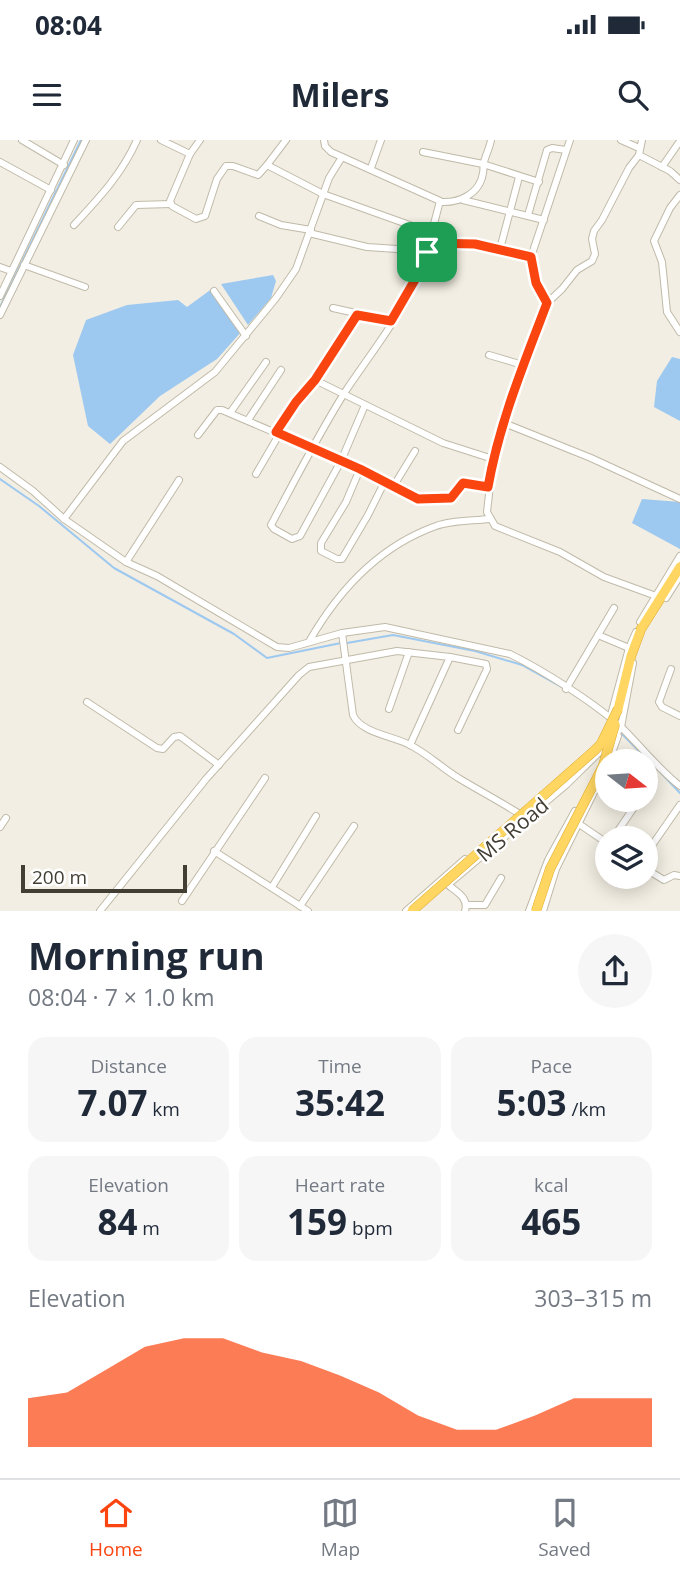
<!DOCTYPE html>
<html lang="en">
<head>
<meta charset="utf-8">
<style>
  :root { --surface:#fff; --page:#f6f6f7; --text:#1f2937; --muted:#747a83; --line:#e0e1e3; --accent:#fb4510 }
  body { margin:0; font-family:"Open Sans",sans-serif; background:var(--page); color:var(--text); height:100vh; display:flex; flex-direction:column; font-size:26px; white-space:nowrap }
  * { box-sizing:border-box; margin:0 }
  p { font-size:23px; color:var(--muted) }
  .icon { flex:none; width:38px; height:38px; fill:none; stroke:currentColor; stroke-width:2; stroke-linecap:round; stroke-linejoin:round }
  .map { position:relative; height:771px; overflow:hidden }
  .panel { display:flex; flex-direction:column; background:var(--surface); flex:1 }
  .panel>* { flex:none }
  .needle { width:46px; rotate:107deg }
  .controls { position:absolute; left:595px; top:609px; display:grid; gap:14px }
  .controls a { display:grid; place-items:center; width:63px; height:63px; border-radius:50%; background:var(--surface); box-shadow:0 4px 18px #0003; font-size:35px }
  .scale { position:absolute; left:21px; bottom:18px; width:166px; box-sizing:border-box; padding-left:7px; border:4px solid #433e33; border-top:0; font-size:19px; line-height:24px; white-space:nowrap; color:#433e33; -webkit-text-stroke:5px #fff; paint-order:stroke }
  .pin { position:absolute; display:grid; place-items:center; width:60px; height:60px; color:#fff; margin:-30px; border-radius:14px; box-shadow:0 4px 10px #0006 }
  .round { display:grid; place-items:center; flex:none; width:74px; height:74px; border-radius:37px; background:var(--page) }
  .summary { display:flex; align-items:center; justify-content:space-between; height:119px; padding:0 28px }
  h1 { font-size:38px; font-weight:700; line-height:52px }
  .stats { display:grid; grid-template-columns:repeat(3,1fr); gap:10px; height:119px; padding:7px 28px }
  .stats div { display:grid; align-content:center; border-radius:18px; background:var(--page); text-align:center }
  .stats b { font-size:35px; font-weight:700 }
  .stats small { font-size:19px; font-weight:400 }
  .stats p { font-size:19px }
  .chart { height:196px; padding:14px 28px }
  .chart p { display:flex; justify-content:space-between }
  .chart svg { width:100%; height:126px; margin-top:7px; fill:var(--accent); opacity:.7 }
  .status { display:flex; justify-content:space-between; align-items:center; height:49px; padding:0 35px; background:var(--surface); direction:ltr }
  .status svg { height:19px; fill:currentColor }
  header { display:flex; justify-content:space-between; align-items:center; height:91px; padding:0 28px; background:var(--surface); font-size:32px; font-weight:700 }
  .dock { display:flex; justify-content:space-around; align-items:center; height:98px; border-top:2px solid var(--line); background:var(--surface); font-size:19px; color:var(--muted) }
  .dock a { display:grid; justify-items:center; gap:4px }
  .dock .active { color:var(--accent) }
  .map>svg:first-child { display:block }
  .water { fill:#9dc8f0 }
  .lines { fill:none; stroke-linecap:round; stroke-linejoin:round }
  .stream { stroke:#9dc8f0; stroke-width:2 }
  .minor-casing { stroke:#c0baa8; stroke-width:8 }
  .highway-casing { stroke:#deab30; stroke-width:10 }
  .minor { stroke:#fff; stroke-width:6 }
  .highway { stroke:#ffd661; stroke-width:9 }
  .highway-bridge-casing { stroke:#deab30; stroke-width:10; stroke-linecap:butt }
  .highway-bridge { stroke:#ffd661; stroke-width:9 }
  .route-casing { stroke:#fff; stroke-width:14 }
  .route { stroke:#fb4510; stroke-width:9 }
  .labels { text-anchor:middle; stroke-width:5; stroke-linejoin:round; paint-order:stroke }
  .street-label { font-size:21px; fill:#433e33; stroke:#fff }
</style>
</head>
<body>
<div class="status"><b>08:04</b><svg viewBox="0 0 49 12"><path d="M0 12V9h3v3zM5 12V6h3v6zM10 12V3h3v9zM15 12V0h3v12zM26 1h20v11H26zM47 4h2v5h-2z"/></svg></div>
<header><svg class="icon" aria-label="menu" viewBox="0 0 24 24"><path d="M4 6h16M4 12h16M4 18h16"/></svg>Milers<svg class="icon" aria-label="search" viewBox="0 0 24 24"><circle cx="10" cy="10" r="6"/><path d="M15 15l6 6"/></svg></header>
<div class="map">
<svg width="680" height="771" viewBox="0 0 680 771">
  <rect width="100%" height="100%" fill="#f2eee3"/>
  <!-- water -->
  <g class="water">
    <polygon points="273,135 276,141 271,158 248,185 221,144"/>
    <polygon points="213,148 242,191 217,219 160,256 110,304 88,286 73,215 86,180 127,165 178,160 187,167"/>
    <polygon points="672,217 680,219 680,281 654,267 657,241"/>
    <polygon points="642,359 680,362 680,409 632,383"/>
  </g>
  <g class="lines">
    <!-- stream -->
    <g class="stream">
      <polyline points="0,167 81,0"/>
      <polyline points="0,339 39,366 114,428 234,494 267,518 341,503"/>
      <polyline points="347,503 393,495 475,511 522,525 565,549"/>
      <polyline points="621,593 652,624"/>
      <polyline points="661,633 680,653"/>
    </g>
    <!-- minor casing -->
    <g class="minor-casing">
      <g id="minor">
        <polyline points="22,0 64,25"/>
        <polyline points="161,0 190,14"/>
        <polyline points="200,0 190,14 170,61 172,66 196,79 205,76 217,39 226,26 233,26 258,35 267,25 323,54 432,93"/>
        <polyline points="324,0 325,6 331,12 440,61 431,95 431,103 475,104 531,117 536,143 547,163 523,225 493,319 487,372 495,386 560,412 604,437 656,456"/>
        <polyline points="621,0 639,8"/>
        <polyline points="642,0 639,15 670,31 680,40"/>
        <polyline points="423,12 483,24 539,42"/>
        <polyline points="0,22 51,50"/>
        <polyline points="267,25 286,0"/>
        <polyline points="662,27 680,1"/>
        <polyline points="371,28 381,0"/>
        <polyline points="680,55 670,68 654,101 662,122 667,172 680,192"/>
        <polyline points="463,60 544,80"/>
        <path d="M441 62C459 63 480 54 483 33 484 29 483 25 484 22 486 14 490 7 491 0"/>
        <polyline points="528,75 547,10 552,8 566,10"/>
        <polyline points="259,76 281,85 311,90"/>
        <path d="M74 85C99 58 122 34 137 0"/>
        <polyline points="118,87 136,65 171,64"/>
        <polyline points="309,93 367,107 427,111"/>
        <polyline points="500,109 519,37"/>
        <polyline points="531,117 570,0"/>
        <polyline points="24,125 85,147"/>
        <polyline points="0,127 11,131"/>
        <polyline points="214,151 246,196"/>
        <polyline points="0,156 74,0"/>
        <polyline points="547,163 562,149 577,130 592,121 595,114 592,99 594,91 602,80 629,28 639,15"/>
        <polyline points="333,168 391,181"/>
        <polyline points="0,175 86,0"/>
        <polyline points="489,215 523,225"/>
        <polyline points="315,240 443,303 493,319"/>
        <path d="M365 265 341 321 300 396 292 399 274 389 271 385C295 340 318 295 345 252 372 211 415 159 427 112"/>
        <polyline points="230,273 266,222"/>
        <polyline points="248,280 281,230"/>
        <polyline points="504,283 591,318 680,359"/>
        <polyline points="276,292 296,262 315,240 357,175"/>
        <polyline points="198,295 217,270 222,270 360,329 418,359 451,358 462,343 488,347"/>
        <path d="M0 327 33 351 64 379 126 422 157 436 277 507 289 508 342 493 385 487 510 514C544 531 590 560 619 585 640 605 657 628 680 646"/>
        <polyline points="360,329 346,362 321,403 321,411 337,419 342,419 368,375 384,343"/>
        <polyline points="256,334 280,293"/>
        <polyline points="393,347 415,311"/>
        <polyline points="64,379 123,301 215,232 276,158 296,129 329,38 342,17"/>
        <polyline points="126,422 179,340"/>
        <polyline points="666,458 680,436"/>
        <polyline points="640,482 680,416"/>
        <path d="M342 493 353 575C361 593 393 596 410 605 428 614 443 629 460 639 480 651 499 661 518 673"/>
        <polyline points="598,495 629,508"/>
        <path d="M310 500C339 450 380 406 436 386 452 380 472 381 489 379"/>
        <polyline points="671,529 659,562 662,567 680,576"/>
        <polyline points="566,549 614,468"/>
        <polyline points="87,562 157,608 163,609 174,597 180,596 219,625"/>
        <polyline points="389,569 409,512"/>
        <polyline points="611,575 629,508 636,492"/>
        <polyline points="410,605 450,517"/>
        <polyline points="609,621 618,596"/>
        <polyline points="646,649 652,639"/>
        <polyline points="579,684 607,703"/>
        <polyline points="0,687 6,678"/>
        <polyline points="613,698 639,660"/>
        <polyline points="214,711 308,771"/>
        <polyline points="646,714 680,665"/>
        <polyline points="646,729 664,740 674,735 680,736"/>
        <polyline points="450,743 566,645 614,598 621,587 633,523"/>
        <path d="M448 745C457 752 469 758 465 771"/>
        <polyline points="272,747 316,676"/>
        <polyline points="182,761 265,638"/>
        <polyline points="467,765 485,765 501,738"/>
        <polyline points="300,766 354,686"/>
        <polyline points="100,771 206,639 299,535 309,527 397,511 450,517 486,524 487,529 458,590"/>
        <polyline points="406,771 465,719"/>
        <polyline points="529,771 548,720 575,671"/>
        <polyline points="543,771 556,729 607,626"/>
      </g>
    </g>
    <!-- highway casing -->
    <g class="highway-casing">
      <polyline id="highway" points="618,569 631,516 641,489 680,427"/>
    </g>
    <!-- minor -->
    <use href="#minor" class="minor"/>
    <!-- highway -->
    <use href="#highway" class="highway"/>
    <!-- highway-bridge casing -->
    <g class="highway-bridge-casing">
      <g id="highway-bridge">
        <polyline points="412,771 594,611 601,604 618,569"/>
        <polyline points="536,771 550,729 603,626 615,584"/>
      </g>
    </g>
    <!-- highway-bridge -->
    <use href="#highway-bridge" class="highway-bridge"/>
  </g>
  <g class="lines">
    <!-- route casing -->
    <g class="route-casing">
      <path id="route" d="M431 103 475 104 531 117 536 143 547 163C524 223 499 284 488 347L463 343 451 358 418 359 360 329 276 292 296 262 315 240 357 175 391 181 423 126Z"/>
    </g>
    <!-- route -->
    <use href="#route" class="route"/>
  </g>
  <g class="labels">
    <!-- street labels -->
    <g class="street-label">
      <text transform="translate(513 690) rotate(-40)" y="7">MS Road</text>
    </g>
  </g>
</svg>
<div class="controls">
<a><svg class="needle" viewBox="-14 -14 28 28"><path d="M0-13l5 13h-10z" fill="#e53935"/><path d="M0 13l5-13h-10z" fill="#747a83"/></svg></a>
<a><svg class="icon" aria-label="layers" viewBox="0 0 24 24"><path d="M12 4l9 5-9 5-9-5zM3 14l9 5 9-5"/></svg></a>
</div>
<div class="scale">200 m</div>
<div class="pin" style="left:427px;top:112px;background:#1e9e55"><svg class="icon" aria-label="arrive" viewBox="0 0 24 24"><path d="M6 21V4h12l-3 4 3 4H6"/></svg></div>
</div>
<section class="panel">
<div class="summary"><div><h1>Morning run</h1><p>08:04 · 7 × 1.0 km</p></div><a class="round"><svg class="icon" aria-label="share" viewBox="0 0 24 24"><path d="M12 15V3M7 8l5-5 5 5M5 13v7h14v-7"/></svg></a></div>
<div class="stats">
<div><p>Distance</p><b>7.07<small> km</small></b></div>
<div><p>Time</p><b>35:42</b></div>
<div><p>Pace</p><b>5:03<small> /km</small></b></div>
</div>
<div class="stats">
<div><p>Elevation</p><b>84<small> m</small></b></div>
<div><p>Heart rate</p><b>159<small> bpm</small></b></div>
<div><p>kcal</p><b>465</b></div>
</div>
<div class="chart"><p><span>Elevation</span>303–315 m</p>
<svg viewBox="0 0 160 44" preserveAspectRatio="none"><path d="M0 44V27L10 25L20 17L30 9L40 6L50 6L60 11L70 14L80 19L90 25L100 33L110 38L120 38L130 33L140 27L150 27L160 27V44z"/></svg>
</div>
</section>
<nav class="dock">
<a class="active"><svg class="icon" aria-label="home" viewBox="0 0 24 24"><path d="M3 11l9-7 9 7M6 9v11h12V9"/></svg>Home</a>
<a><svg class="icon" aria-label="map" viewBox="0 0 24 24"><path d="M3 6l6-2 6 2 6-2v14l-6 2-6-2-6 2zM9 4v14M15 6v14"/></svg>Map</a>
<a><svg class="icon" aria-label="saved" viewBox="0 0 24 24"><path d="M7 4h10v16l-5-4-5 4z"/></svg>Saved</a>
</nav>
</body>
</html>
